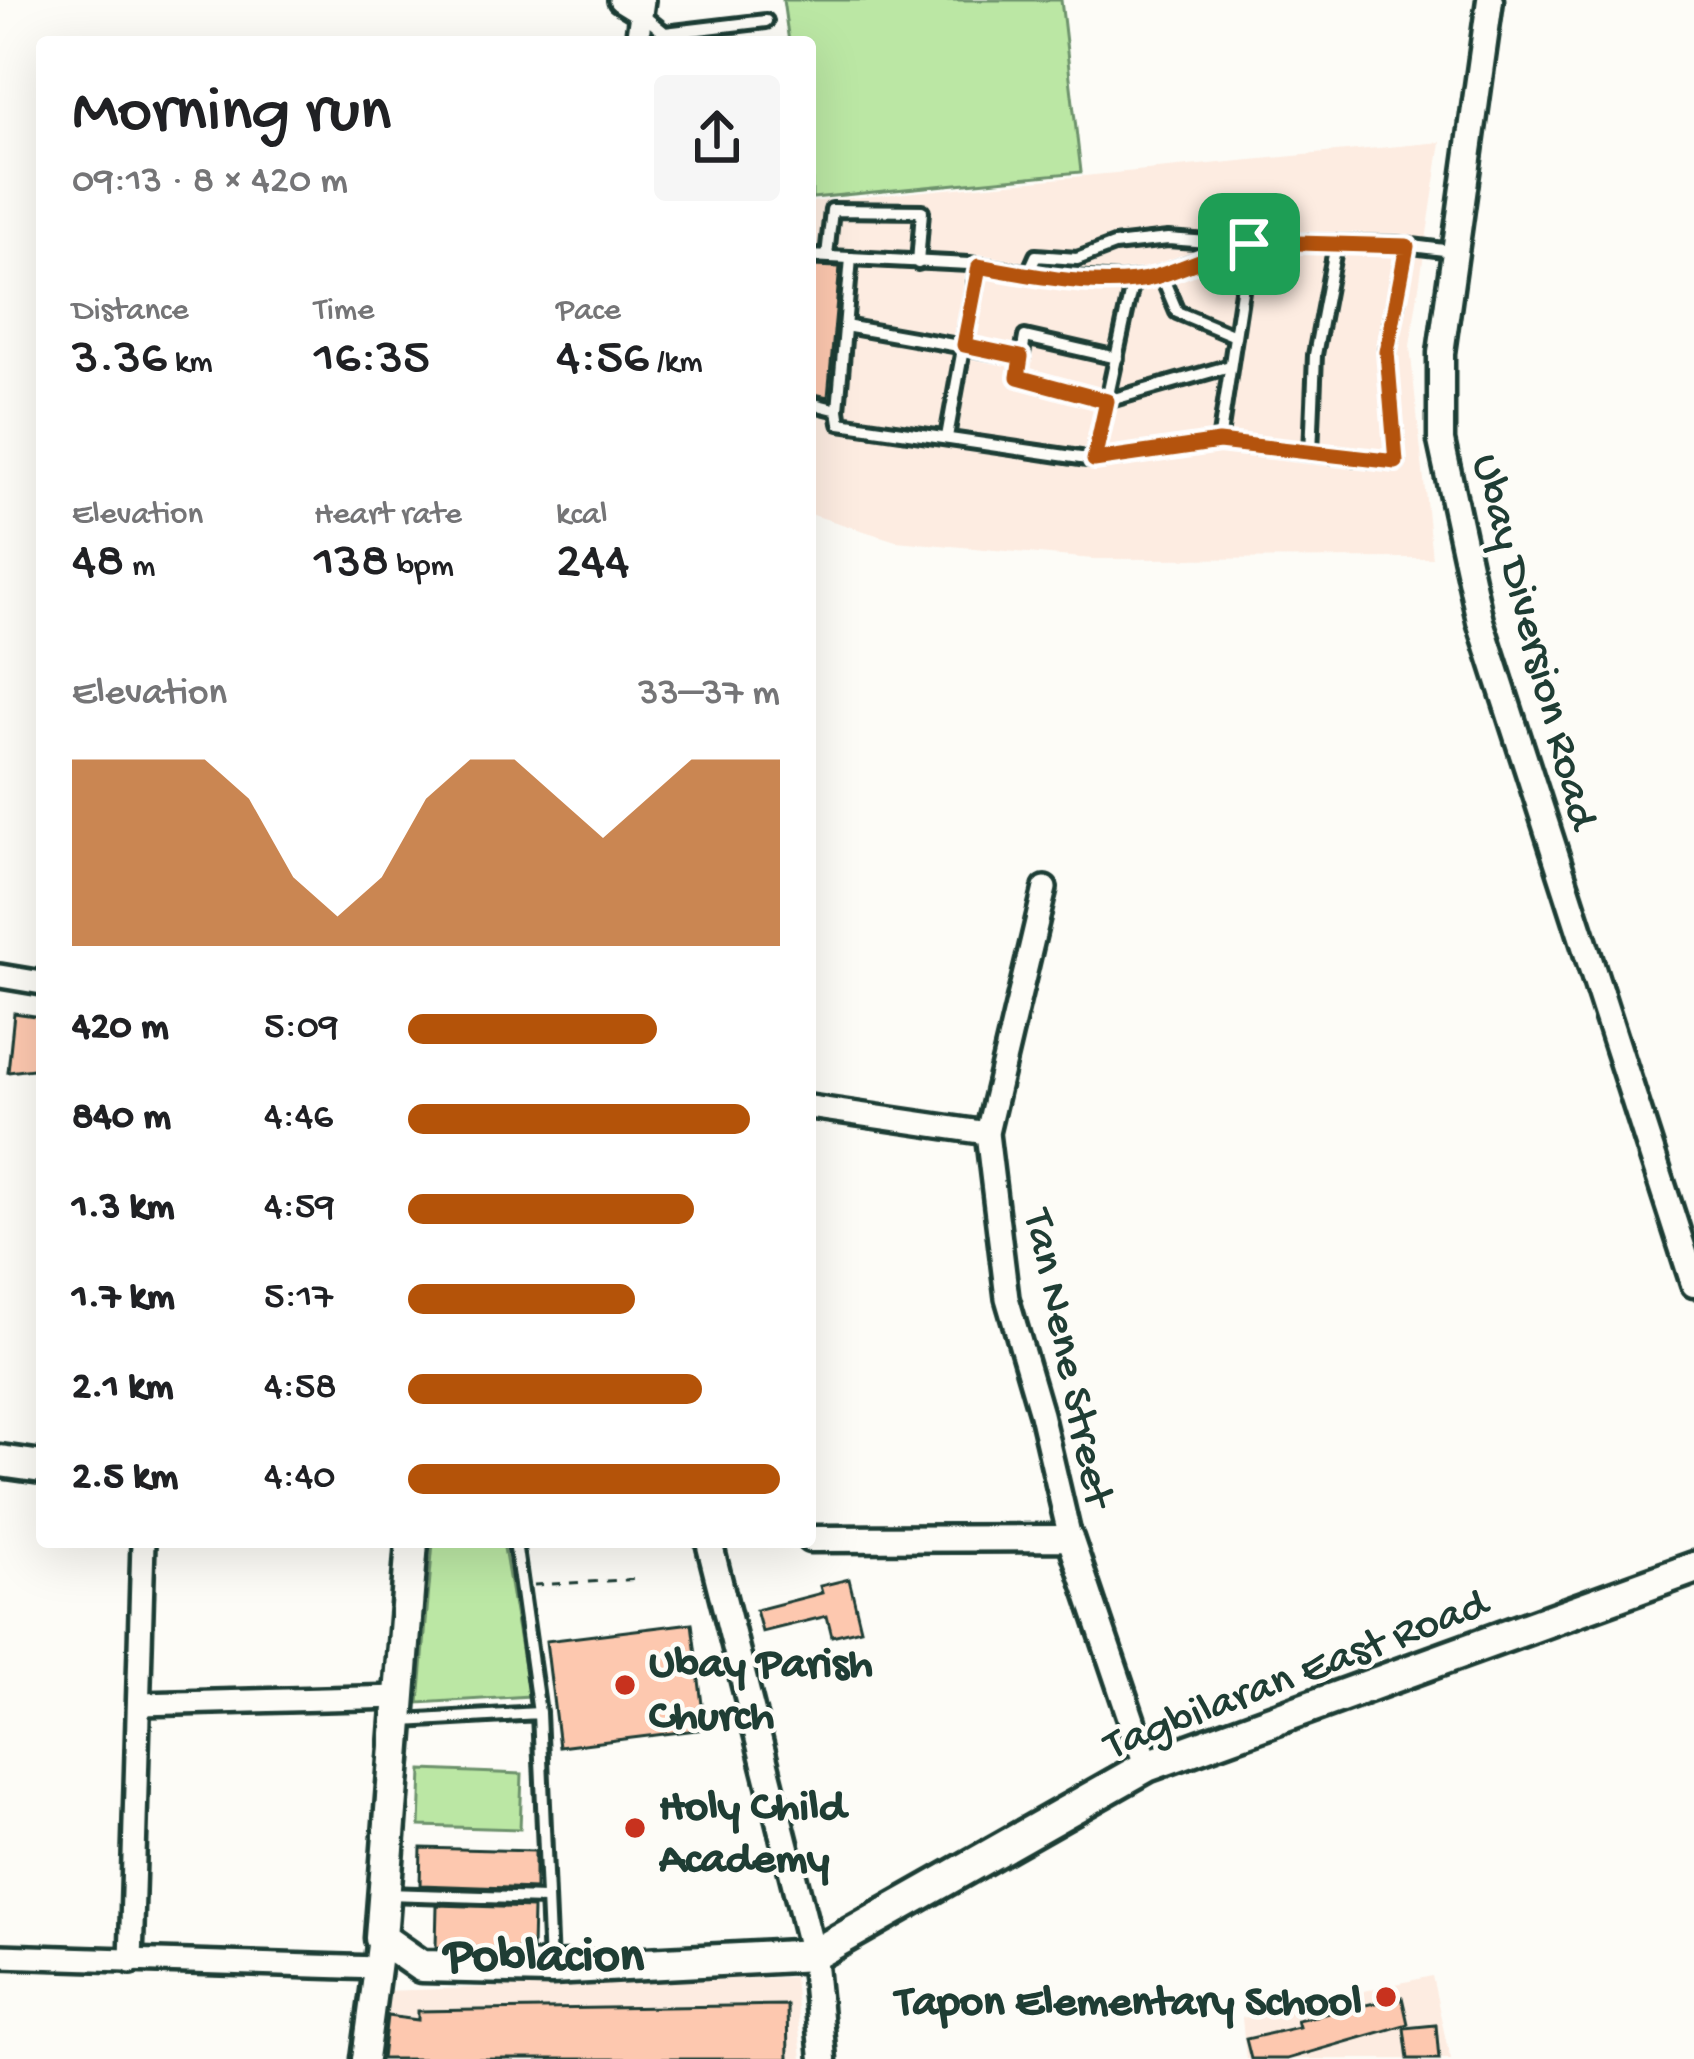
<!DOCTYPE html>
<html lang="en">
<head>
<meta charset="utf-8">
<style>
  :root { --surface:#fff; --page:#f6f6f6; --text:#202124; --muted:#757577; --accent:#b45309 }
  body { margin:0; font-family:"Gochi Hand",sans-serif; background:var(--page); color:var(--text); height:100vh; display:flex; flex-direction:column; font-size:45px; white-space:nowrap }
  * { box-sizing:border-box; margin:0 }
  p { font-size:39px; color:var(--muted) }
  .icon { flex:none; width:66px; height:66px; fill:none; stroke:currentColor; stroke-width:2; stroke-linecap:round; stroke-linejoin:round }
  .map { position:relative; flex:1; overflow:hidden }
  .sheet { position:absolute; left:36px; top:36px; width:780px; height:1512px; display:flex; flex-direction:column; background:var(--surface); border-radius:12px; box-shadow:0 12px 48px #0002 }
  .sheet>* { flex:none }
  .pin { position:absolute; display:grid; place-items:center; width:102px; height:102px; color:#fff; margin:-51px; border-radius:24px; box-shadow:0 6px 18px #0006 }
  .round { display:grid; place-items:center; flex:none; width:126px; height:126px; border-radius:12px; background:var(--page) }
  .overview { display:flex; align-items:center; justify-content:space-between; height:204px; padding:0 36px }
  h1 { font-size:66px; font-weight:600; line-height:90px }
  .metrics { display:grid; grid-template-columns:repeat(3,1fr); gap:18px; height:204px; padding:12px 36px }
  .metrics div { display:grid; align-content:center }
  .metrics b { font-size:51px; font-weight:600 }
  .metrics small { font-size:33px; font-weight:400 }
  .metrics p { font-size:33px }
  .chart { height:336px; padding:24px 36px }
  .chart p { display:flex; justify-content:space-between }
  .chart svg { width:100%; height:216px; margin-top:12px; fill:var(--accent); opacity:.7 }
  ul { padding:0 36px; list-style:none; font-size:39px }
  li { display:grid; grid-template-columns:192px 144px 1fr; align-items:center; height:90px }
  li i { height:30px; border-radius:15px; background:var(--accent) }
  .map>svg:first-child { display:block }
  .built { fill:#fdece1 }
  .green { fill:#bbe7a4; stroke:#6d926c; stroke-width:3 }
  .building { fill:#fdc8af; stroke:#1f3d34; stroke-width:3 }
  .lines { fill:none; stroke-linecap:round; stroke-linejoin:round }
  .service-casing { stroke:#1f3d34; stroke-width:20 }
  .minor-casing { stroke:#1f3d34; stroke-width:30 }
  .tertiary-casing { stroke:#1f3d34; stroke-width:33 }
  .primary-casing { stroke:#1f3d34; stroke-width:39 }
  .path { stroke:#1f3d34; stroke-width:3; stroke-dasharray:9 9; stroke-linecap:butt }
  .service { stroke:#fdfcf7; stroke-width:10 }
  .minor { stroke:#fdfcf7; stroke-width:21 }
  .tertiary { stroke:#fdfcf7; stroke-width:24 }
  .primary { stroke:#fdfcf7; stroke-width:30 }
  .route-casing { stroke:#fff; stroke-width:24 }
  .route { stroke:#b45309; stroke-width:15 }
  .poi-dot { fill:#c8321e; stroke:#fdfcf7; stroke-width:4.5 }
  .labels { text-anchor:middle; stroke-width:9; stroke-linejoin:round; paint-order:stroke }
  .street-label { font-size:45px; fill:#1f3d34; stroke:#fdfcf7 }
  .poi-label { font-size:45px; font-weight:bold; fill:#1f3d34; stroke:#fdfcf7; text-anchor:start }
  .quarter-label { font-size:51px; font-weight:bold; fill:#1f3d34; stroke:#fdfcf7 }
</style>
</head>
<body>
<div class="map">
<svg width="1694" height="2059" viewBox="0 0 1694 2059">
  <rect width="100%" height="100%" fill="#fdfcf7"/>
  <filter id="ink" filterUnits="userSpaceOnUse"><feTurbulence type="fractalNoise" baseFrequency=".00833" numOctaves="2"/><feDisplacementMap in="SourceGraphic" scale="24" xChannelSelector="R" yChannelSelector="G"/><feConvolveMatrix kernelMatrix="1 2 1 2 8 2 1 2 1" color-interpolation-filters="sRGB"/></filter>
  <g filter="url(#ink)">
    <!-- built -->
    <g class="built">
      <polygon points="1441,142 1410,346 1432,558 1093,559 896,541 810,514 810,202"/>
      <polygon points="1432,1976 1450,2059 1246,2059 1242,2018"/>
      <polygon points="794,1977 802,2059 375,2059 384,1991"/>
    </g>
    <!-- green -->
    <g class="green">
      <polygon points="783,0 1061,0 1081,172 812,198 810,42 789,42"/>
      <polygon points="433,1542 503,1542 529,1696 419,1703"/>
      <polygon points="422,1770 522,1774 520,1829 420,1826"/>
    </g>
    <!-- building -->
    <g class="building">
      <polygon points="810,266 840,267 828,397 810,393"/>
      <polygon points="14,1013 42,1017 42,1068 8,1072"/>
      <polygon points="849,1579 861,1629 832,1636 827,1616 762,1632 756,1610 822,1593 820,1586"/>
      <polygon points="692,1623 705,1729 559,1747 546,1641"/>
      <polygon points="421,1848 535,1851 535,1889 420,1885"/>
      <polygon points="437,1905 533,1908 532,1949 436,1947"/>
      <polygon points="1402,1997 1408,2024 1287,2059 1251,2059 1246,2039 1299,2027 1297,2020"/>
      <polygon points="787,2005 788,2059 382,2059 387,2016 418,2020 418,2011"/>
      <polygon points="1436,2025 1439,2059 1408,2059 1404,2028"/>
    </g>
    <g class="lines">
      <!-- service casing -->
      <g class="service-casing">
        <g id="service">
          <polyline points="644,16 665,33 766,21"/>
          <polyline points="810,256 969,264 1055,277 1121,281 1153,278 1228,248 1261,242 1396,244 1452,251"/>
          <polyline points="827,256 832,210 922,211 918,263"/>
          <polyline points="1028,274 1036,256 1077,259 1114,245 1168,239 1249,245 1219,442 1094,460"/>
          <polyline points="1161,274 1177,312 1235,336"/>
          <polyline points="845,326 1021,357"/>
          <polyline points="1117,358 1025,337 1018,377 1107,401 1230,366"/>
          <polyline points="810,403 838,410 851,258"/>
          <polyline points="838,410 840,423 1094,460 1133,280"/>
          <polyline points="947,437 978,266"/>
          <polyline points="1219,442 1311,453 1315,355 1336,244"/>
          <polyline points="1311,453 1396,462 1387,352 1407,246"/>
          <polyline points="515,1542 539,1713"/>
          <polyline points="403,1721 539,1713 550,1965"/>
          <polyline points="386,1894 545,1899"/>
        </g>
      </g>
      <!-- minor casing -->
      <g class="minor-casing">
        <g id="minor">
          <polyline points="620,0 641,13"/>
          <polyline points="637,42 643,0"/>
          <polyline points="1045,888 987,1133 1007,1298 1041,1414 1070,1538"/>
          <polyline points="0,976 42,983"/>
          <polyline points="810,1107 987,1133"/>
          <polyline points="141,1704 400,1697"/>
          <polyline points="0,1956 378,1968"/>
          <polyline points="131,1962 143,1542"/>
        </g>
      </g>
      <!-- tertiary casing -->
      <g class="tertiary-casing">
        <g id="tertiary">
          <polyline points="1490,0 1441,353 1441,441 1480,621 1694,1284"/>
          <polyline points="810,1539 1070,1538 1147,1766"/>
          <polyline points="709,1542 813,1955 823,2059"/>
          <polyline points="365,2059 381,1938"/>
        </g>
      </g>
      <!-- primary casing -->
      <g class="primary-casing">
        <g id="primary">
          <polyline points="0,1461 42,1467"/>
          <polyline points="412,1542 381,1938 421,1966 551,1969 813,1955 1147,1766 1694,1568"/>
        </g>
      </g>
      <!-- path -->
      <polyline class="path" points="534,1585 640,1579"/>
      <!-- service -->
      <use href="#service" class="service"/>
      <!-- minor -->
      <use href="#minor" class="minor"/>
      <!-- tertiary -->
      <use href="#tertiary" class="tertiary"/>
      <!-- primary -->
      <use href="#primary" class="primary"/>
    </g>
  </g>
  <g class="lines" filter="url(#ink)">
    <!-- route casing -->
    <g class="route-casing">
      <path id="route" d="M1261 242 1407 246 1387 352 1396 462 1219 442 1094 460 1107 401 1018 377 1021 357 964 345 979 266C1027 275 1107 291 1155 277 1191 266 1223 249 1261 242Z"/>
    </g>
    <!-- route -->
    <use href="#route" class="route"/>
  </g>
  <!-- markers -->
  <g class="poi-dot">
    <circle cx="625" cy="1685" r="12"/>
    <circle cx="635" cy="1828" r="12"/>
    <circle cx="1386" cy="1997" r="12"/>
  </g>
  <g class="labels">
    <!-- street labels -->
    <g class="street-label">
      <text transform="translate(1539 640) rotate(75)" y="16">Ubay Diversion Road</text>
      <text transform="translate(1073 1357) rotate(78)" y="16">Tan Nene Street</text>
      <text transform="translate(1294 1670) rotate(-21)" y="16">Tagbilaran East Road</text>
    </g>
    <!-- poi labels -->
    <g class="poi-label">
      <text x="649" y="1675">Ubay Parish<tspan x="649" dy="52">Church</tspan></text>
      <text x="659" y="1818">Holy Child<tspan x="659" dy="52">Academy</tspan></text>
      <text x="1362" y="2013" text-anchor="end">Tapon Elementary School</text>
    </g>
    <!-- quarter labels -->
    <g class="quarter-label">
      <text x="544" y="1969">Poblacion</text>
    </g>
  </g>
</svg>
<div class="pin" style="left:1249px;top:244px;background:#1e9e55"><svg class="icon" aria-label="arrive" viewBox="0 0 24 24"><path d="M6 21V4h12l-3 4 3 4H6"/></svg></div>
<section class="sheet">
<div class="overview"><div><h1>Morning run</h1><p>09:13 · 8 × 420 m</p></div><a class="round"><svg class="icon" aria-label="share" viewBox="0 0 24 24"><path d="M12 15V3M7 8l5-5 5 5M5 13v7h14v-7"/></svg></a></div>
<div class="metrics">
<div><p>Distance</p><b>3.36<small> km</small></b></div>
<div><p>Time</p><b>16:35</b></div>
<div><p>Pace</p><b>4:56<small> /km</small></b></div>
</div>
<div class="metrics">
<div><p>Elevation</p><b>48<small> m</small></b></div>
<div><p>Heart rate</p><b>138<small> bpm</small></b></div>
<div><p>kcal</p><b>244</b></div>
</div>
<div class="chart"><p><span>Elevation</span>33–37 m</p>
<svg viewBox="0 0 160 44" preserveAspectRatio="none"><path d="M0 44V6L10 6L20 6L30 6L40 14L50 30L60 38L70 30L80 14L90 6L100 6L110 14L120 22L130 14L140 6L150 6L160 6V44z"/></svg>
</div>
<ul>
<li><b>420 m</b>5:09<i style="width:67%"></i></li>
<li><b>840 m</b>4:46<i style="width:92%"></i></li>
<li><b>1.3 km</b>4:59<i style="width:77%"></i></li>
<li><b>1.7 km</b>5:17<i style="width:61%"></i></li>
<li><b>2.1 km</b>4:58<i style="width:79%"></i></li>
<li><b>2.5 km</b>4:40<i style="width:100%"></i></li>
</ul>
</section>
</div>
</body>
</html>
